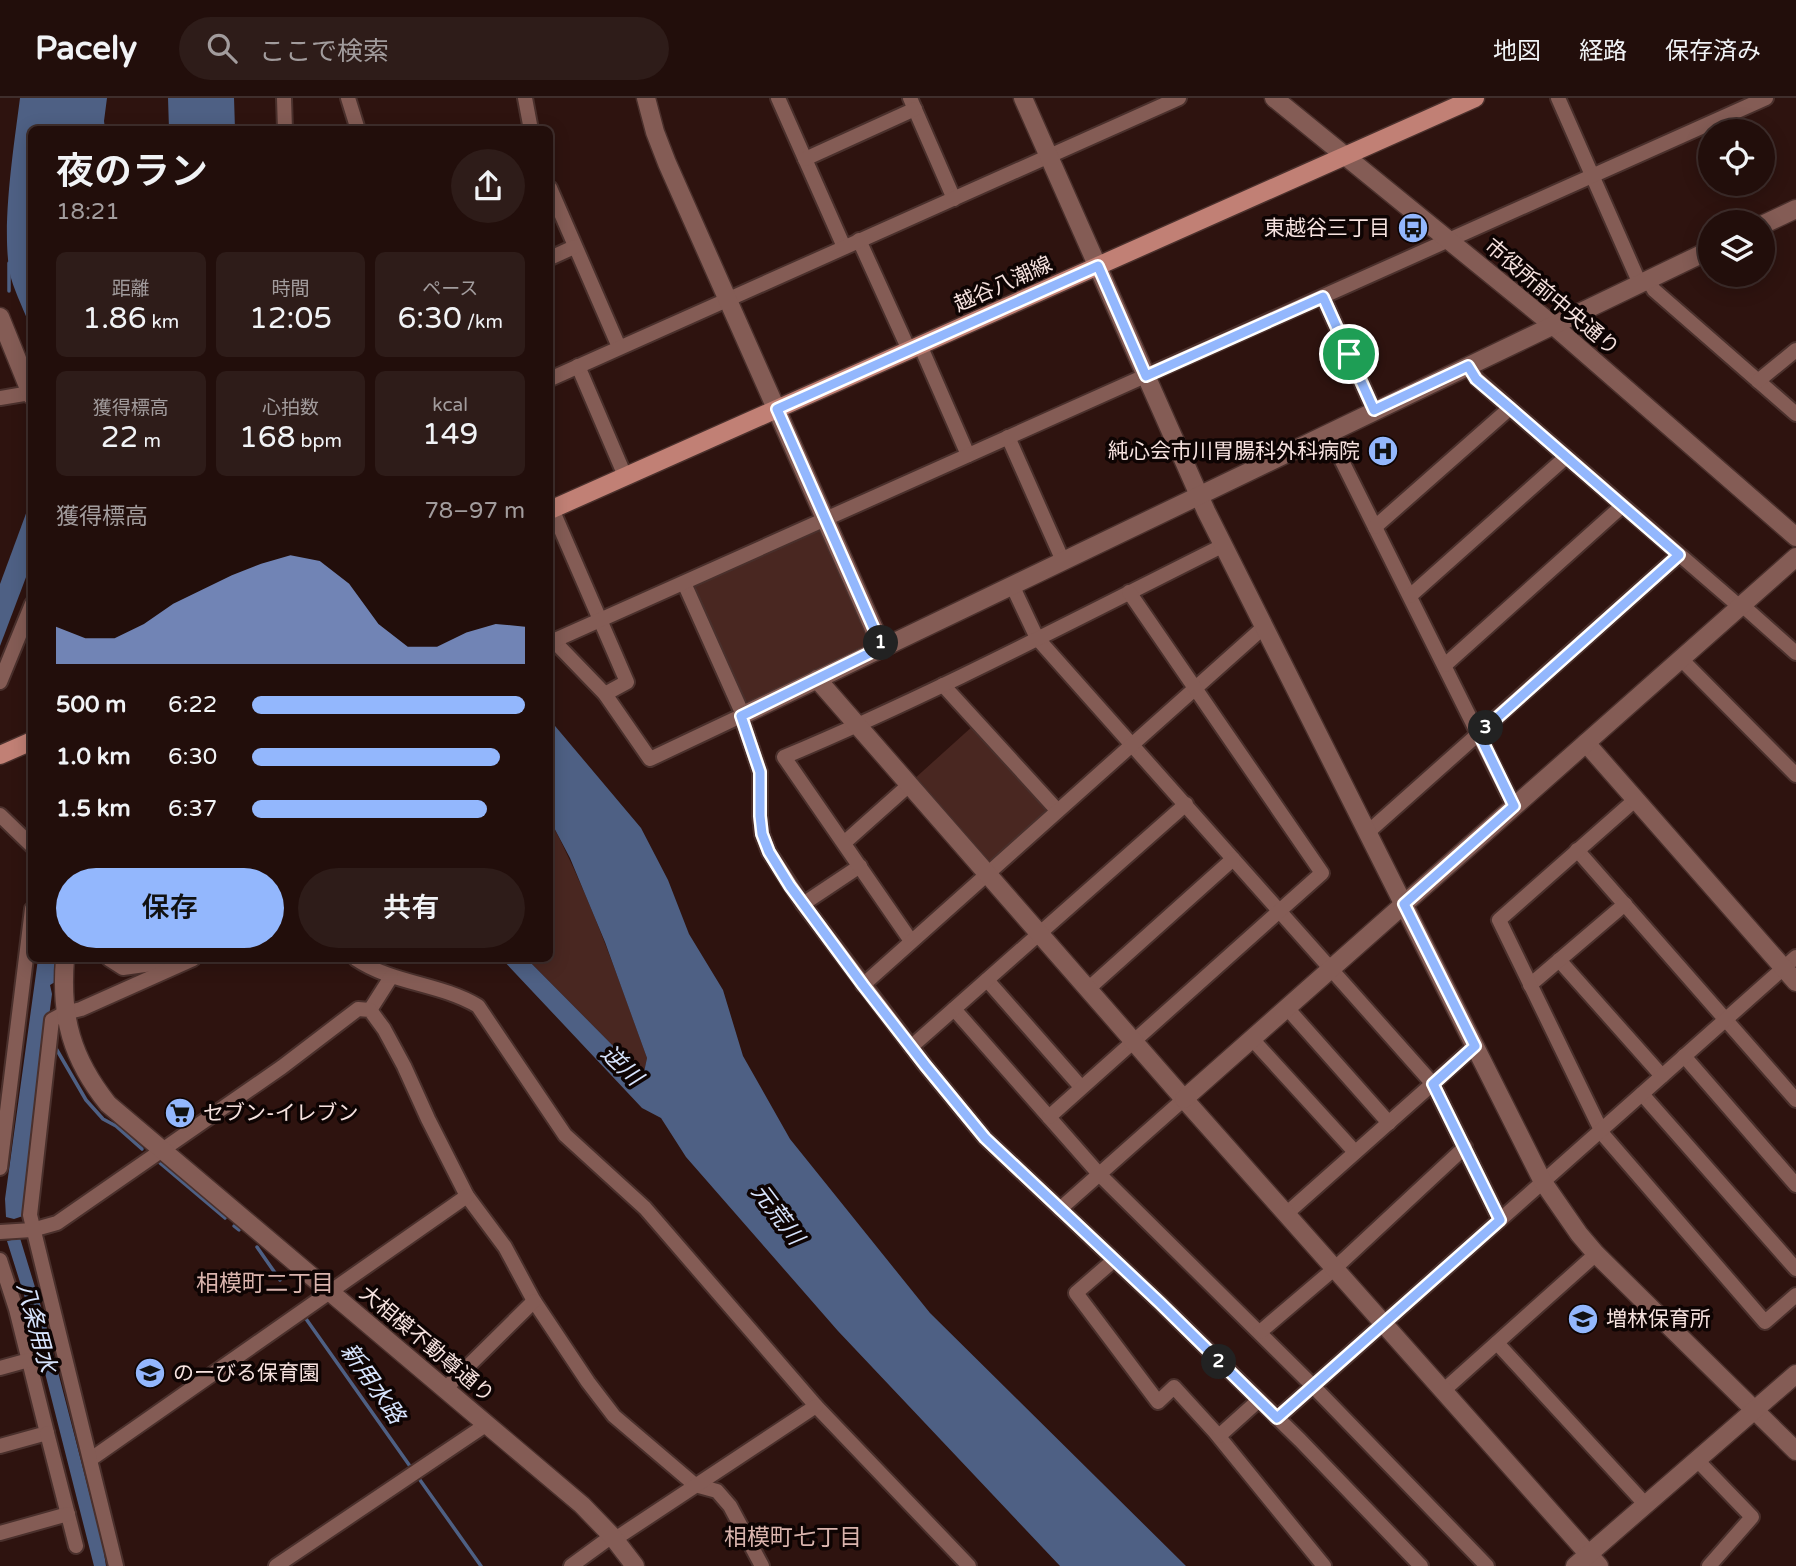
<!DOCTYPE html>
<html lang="ja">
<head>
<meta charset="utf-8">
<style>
  :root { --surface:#220e0b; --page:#2e1c19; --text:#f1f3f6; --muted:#a29c9d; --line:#3f2e2c; --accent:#93b7fd }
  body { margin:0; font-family:"Varela Round","Noto Sans JP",sans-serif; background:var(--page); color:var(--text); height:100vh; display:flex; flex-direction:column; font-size:26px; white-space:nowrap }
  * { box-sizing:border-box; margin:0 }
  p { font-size:23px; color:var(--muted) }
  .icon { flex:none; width:38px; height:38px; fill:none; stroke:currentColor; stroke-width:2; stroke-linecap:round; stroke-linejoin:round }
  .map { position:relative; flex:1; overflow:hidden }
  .details { position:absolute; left:28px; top:28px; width:525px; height:836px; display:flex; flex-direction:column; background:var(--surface); border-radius:10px; box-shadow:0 4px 18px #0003,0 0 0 2px var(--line) }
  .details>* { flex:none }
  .buttons { position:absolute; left:1698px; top:21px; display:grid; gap:14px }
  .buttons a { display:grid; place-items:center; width:77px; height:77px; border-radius:50%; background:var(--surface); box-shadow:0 4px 18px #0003,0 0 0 2px var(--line); font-size:35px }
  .pin { position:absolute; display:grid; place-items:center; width:60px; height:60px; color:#fff; margin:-30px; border:4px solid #fff; border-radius:50%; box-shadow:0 2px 7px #0007 }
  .km { position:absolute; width:35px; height:35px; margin:-18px; border-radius:50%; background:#222; color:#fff; font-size:19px; line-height:35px; text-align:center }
  .round { display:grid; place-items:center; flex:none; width:74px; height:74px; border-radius:37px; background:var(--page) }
  .overview { display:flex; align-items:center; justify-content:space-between; height:119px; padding:0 28px }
  h1 { font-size:38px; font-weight:600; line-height:52px }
  .stats { display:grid; grid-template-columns:repeat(3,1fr); gap:10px; height:119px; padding:7px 28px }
  .stats div { display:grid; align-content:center; border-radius:10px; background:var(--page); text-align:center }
  .stats b { font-size:30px; font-weight:600 }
  .stats small { font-size:19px; font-weight:400 }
  .stats p { font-size:19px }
  .chart { height:196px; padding:14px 28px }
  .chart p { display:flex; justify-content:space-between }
  .chart svg { width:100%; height:126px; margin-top:7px; fill:var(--accent); opacity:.7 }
  .action { display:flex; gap:14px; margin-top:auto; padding:14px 28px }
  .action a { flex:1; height:80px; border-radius:42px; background:var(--accent); color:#111; font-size:28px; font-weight:600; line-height:80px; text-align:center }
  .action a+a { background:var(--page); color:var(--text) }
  ul { padding:0 28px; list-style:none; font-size:23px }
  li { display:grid; grid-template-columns:112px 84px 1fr; align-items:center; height:52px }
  li i { height:18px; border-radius:9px; background:var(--accent) }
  header { display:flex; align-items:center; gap:42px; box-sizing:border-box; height:98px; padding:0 35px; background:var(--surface); border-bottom:2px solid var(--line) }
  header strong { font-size:33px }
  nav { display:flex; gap:38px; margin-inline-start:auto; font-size:24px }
  .search { width:490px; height:63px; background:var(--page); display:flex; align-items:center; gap:18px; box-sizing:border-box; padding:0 24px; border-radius:38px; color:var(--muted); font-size:26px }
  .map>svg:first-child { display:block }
  .green { fill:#492721 }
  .water { fill:#4e6084 }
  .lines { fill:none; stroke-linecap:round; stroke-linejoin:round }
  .stream { stroke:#4e6084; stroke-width:3.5 }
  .minor-casing { stroke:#4a302c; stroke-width:18 }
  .tertiary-casing { stroke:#4a302c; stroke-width:21 }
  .secondary-casing { stroke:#4a302c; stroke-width:21 }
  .minor { stroke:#845c55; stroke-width:14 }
  .tertiary { stroke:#845c55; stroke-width:18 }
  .secondary { stroke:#c18075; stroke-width:18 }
  .route-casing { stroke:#fff; stroke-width:14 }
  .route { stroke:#93b7fd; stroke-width:9 }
  .labels { text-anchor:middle; stroke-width:7; stroke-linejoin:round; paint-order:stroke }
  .poi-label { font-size:21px; fill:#f6e2df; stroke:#0e0403; text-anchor:start }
  .street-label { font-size:21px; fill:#f6e2df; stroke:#0e0403 }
  .water-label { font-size:23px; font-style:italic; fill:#d7e4fd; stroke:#0e0403 }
  .neighbourhood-label { font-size:23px; fill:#d9b4ad; stroke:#0e0403 }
</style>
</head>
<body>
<header>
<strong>Pacely</strong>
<div class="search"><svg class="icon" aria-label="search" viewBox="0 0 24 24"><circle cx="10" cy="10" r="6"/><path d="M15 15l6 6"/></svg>ここで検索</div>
<nav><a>地図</a><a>経路</a><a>保存済み</a></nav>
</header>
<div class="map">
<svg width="1796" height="1468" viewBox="0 0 1796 1468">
  <rect width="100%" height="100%" fill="#2e130f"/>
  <!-- green -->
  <g class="green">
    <polygon points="816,430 825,434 871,538 867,546 750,604 741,601 692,492 694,484"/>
    <polygon points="974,627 1045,707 1045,714 989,764 986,764 913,682"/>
    <path d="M550 722C590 798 618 879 647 960L644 974 635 970 527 861H550Z"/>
  </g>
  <!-- water -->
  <g class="water">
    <path d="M20 0H107L104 23 105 31 32 32 31 231C25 214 16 197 11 180 0 134 14 48 20 0Z"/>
    <polygon points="168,0 234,0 235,31 169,31"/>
    <polygon points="31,402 31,466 0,548 0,486"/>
    <polygon points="550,622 641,730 668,782 689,836 723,892 743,958 790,1041 930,1215 1186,1468 1060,1468 838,1233 686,1059 661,1020 642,1010 502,861 527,861 635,970 644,974 647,960 605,844 570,760 550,722"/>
    <polygon points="38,861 58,861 55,884 50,887 52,896 23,1118 14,1121 6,1119 5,1101"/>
    <polygon points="20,1140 42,1212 103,1448 106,1468 94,1468 30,1216 7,1143"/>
  </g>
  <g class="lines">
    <!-- stream -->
    <g class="stream">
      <polyline points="9,193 9,165"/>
      <polyline points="54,947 86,1002 103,1021 116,1028 142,1051"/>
      <polyline points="160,1065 225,1120"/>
      <polyline points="234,1128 239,1132"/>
      <polyline points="257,1149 280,1182"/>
      <polyline points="304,1218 412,1371"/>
      <polyline points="420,1382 481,1468"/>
    </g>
    <!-- minor casing -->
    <g class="minor-casing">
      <g id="minor">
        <polyline points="284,0 285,32"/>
        <polyline points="348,0 358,32"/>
        <polyline points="525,0 531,32"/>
        <polyline points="778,0 844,149"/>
        <polyline points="910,0 954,101"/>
        <polyline points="1558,0 1640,186"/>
        <polyline points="805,61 915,11"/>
        <polyline points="550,90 619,249"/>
        <polyline points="859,142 909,252"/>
        <polyline points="550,160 574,149"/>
        <polyline points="1648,182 1654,192 1796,316"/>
        <polyline points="1323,199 1374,312"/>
        <polyline points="920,247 968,357"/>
        <polyline points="578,268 625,378"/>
        <polyline points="1468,268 1477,281 1510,310 1740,509"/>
        <polyline points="550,281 1179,0"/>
        <polyline points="1758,283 1796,252"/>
        <polyline points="0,300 30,295"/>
        <polyline points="1328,335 1514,708"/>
        <polyline points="1008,339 1063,463"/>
        <polyline points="552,411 627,584 605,596"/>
        <polyline points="1375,429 1510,310"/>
        <polyline points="1012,487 1037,540 1433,986 1500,1122"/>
        <polyline points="1410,498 1566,359"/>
        <polyline points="1742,507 1796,555"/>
        <polyline points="550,539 605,596 650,661 743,617 684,485"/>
        <polyline points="553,543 1766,0"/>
        <polyline points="1681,561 1796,677"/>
        <polyline points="1445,567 1622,408"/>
        <polyline points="0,584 32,506"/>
        <polyline points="943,587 1057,712"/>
        <polyline points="741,618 760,674 760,718 762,736 769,754 803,806 925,967 985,1040 1160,1205 1300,1342 1421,1468"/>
        <polyline points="0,717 32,748"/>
        <polyline points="1367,735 1679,457"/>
        <polyline points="844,745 909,687"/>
        <polyline points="1577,752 1796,1002"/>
        <polyline points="803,806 860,768"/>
        <path d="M911 843 784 659C934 596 1078 520 1224 447"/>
        <polyline points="109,861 123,870 152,866 168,861"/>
        <path d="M356 861C393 886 439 885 478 908L565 1037 645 1110 816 1308 969 1468"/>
        <polyline points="1559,862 1662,978"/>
        <polyline points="987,882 1081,989"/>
        <polyline points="863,887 1265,528"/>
        <polyline points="1530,887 1625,806"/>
        <polyline points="1088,891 1233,761"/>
        <polyline points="1287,910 1389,1025"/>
        <polyline points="954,911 1099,1076 1313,1288 1487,1468"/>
        <polyline points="370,912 391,879"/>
        <polyline points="1252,941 1355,1054"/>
        <polyline points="911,949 1186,706"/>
        <polyline points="1684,958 1796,1087"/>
        <polyline points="1642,996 1796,1171"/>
        <polyline points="1049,1019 1322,775 1129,494"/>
        <polyline points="1601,1032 1499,822 1636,701"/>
        <polyline points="1600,1033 1765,1224 1796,1197"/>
        <polyline points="0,1070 32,811"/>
        <polyline points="1060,1111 1184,1001"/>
        <polyline points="1286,1116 1475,948"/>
        <polyline points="0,1134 32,1132 57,1125 282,969 358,911 370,912 384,931 404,968 428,1021 467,1098 505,1149 534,1203 588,1284 614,1318 695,1387 717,1393 730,1408 762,1468"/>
        <polyline points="0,1162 16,1211 47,1335 0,1348"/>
        <polyline points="1114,1162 1076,1195 1158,1304 1174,1289 1215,1334 1324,1468"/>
        <polyline points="1260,1234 1334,1171 1465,1049"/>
        <polyline points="1497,1245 1646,1407"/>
        <polyline points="0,1270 29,1262"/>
        <polyline points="445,1291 534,1203"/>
        <polyline points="1443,1293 1596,1156"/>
        <polyline points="1277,1320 1796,859"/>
        <polyline points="47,1335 76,1448"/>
        <polyline points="1219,1338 1259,1302"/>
        <polyline points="91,1361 467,1098"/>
        <polyline points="1697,1362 1752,1419 1709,1468"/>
        <polyline points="0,1435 68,1416"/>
        <polyline points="615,1441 816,1308"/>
        <polyline points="116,1468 30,1117 52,922 65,915 81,911 193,861"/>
        <polyline points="276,1468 487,1326"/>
        <polyline points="571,1468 612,1438"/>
      </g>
    </g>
    <!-- tertiary casing -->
    <g class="tertiary-casing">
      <g id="tertiary">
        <polyline points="646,0 655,34 667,65 882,549"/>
        <polyline points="1023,0 1206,413 1543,1084 1579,1136 1596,1156 1796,1353"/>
        <polyline points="1274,0 1554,228 1796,439"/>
        <polyline points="1762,127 1796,111"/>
        <polyline points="0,219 32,298"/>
        <polyline points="817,581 1184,1001 1599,1468"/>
        <polyline points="743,617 1710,152"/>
        <polyline points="1586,645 1796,884"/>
        <path d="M65 861C60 919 72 961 108 1006L582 1407 612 1438 635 1468"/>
        <polyline points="1184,1001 1796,459"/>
        <polyline points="1575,1468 1796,1276"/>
      </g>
    </g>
    <!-- secondary casing -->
    <g class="secondary-casing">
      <g id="secondary">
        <polyline points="550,412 1475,0"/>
        <polyline points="0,657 32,643"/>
      </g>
    </g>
    <!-- minor -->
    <use href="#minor" class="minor"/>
    <!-- tertiary -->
    <use href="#tertiary" class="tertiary"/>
    <!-- secondary -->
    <use href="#secondary" class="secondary"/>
  </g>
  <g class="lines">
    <!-- route casing -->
    <g class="route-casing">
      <polygon id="route" points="1098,168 1146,278 1323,199 1374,312 1468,268 1476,281 1510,310 1679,457 1479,636 1514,708 1404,806 1475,948 1433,986 1500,1122 1277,1320 1160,1205 985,1040 925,967 863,887 790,788 769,754 762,736 760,718 760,674 741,618 882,549 777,311"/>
    </g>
    <!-- route -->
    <use href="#route" class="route"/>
  </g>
  <!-- icons -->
  <defs>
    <g id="bus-disc" transform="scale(1.575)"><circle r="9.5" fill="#93b7fd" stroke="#0e0403"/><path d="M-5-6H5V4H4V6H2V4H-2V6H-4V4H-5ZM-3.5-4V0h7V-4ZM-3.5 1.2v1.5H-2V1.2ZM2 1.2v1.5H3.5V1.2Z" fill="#111"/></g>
    <g id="hospital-disc" transform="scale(1.575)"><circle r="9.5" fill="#93b7fd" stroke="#0e0403"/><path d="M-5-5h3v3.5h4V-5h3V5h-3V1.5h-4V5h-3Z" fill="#111"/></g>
    <g id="supermarket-disc" transform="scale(1.575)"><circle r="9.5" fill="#93b7fd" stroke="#0e0403"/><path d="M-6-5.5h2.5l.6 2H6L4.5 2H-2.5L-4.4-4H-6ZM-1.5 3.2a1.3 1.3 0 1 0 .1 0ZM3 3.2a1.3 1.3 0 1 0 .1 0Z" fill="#111"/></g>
    <g id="school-disc" transform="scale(1.575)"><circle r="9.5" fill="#93b7fd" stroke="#0e0403"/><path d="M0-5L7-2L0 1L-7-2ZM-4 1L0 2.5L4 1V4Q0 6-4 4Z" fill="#111"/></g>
  </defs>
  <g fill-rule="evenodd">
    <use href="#bus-disc" x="1413" y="130"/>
    <use href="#hospital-disc" x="1383" y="353"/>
    <use href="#supermarket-disc" x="180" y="1015"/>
    <use href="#school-disc" x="1583" y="1221"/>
    <use href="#school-disc" x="150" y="1275"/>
  </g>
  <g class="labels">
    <!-- poi labels -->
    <g class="poi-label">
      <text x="1390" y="137" text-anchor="end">東越谷三丁目</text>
      <text x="1360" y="360" text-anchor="end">純心会市川胃腸科外科病院</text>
      <text x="203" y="1022">セブン-イレブン</text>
      <text x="1606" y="1228">増林保育所</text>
      <text x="173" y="1282">のーびる保育園</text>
    </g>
    <!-- street labels -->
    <g class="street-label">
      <text transform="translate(1003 186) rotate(-24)" y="7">越谷八潮線</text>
      <text transform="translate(1552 199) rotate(40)" y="7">市役所前中央通り</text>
      <text transform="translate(427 1246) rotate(40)" y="7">大相模不動尊通り</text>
    </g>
    <!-- water labels -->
    <g class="water-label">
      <text transform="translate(622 967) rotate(44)" y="8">逆川</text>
      <text transform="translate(778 1116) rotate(53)" y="8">元荒川</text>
      <text transform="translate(37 1229) rotate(75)" y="8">八条用水</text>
      <text transform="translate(373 1285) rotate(55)" y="8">新用水路</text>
    </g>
    <!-- neighbourhood labels -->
    <g class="neighbourhood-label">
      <text x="265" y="1193">相模町二丁目</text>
      <text x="793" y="1447">相模町七丁目</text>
    </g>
  </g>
</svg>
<div class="buttons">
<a><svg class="icon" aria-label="locate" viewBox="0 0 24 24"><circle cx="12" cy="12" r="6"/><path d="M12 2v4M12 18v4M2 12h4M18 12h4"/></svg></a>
<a><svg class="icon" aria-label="layers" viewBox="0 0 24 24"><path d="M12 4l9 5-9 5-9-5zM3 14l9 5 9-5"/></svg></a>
</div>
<div class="pin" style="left:1349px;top:256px;background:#1e9e55"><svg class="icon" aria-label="arrive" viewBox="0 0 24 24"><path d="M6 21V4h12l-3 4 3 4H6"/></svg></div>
<b class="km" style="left:881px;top:545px">1</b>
<b class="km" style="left:1219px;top:1264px">2</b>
<b class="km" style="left:1486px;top:630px">3</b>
<section class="details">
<div class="overview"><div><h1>夜のラン</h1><p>18:21</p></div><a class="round"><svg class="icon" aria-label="share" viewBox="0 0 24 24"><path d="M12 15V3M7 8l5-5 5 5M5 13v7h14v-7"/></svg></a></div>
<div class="stats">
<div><p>距離</p><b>1.86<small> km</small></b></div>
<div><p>時間</p><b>12:05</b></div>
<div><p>ペース</p><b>6:30<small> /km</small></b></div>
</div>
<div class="stats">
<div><p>獲得標高</p><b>22<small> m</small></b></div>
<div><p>心拍数</p><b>168<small> bpm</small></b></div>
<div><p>kcal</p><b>149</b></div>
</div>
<div class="chart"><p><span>獲得標高</span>78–97 m</p>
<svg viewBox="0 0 160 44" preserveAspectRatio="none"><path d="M0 44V31L10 35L20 35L30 30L40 23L50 18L60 13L70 9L80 6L90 8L100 16L110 30L120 38L130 38L140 33L150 30L160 31V44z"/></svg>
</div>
<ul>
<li><b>500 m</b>6:22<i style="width:100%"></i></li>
<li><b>1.0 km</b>6:30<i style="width:91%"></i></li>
<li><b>1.5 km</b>6:37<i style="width:86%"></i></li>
</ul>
<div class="action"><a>保存</a><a>共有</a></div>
</section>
</div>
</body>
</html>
